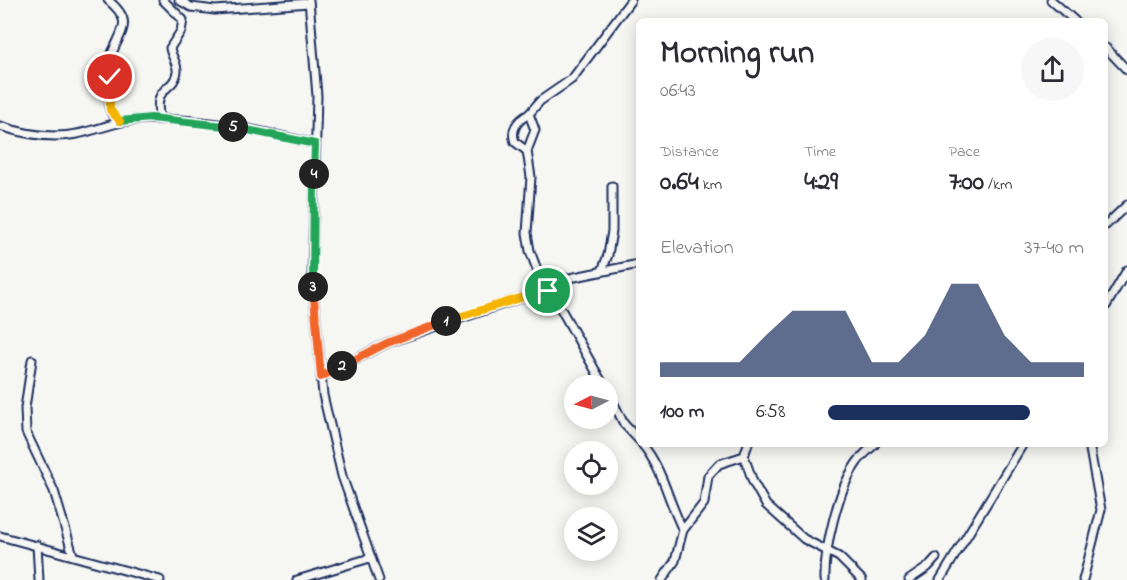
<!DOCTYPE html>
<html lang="en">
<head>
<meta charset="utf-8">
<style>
  :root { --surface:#fff; --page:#f7f7f7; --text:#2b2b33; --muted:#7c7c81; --accent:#1b2f5e }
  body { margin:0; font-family:"Indie Flower",sans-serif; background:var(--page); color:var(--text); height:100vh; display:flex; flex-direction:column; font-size:22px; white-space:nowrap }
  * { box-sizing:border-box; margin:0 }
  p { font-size:20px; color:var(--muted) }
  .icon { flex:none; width:33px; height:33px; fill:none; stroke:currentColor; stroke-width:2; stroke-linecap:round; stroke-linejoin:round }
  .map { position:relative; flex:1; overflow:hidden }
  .details { position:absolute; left:636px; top:18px; width:472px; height:429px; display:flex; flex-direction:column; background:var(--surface); border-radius:9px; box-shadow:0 3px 15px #0003 }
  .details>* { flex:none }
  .needle { width:39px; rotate:264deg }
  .controls { position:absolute; left:564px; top:375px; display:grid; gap:12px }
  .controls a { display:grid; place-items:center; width:54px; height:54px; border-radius:50%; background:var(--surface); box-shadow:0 3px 15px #0003; font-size:30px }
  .pin { position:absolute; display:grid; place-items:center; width:51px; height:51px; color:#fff; margin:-26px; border:3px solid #fff; border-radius:50%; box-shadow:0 2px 6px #0007 }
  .km { position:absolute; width:30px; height:30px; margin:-15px; border-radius:50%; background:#222; color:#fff; font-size:16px; line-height:30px; text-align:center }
  .round { display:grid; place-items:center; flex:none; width:63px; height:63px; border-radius:32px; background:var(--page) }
  .headline { display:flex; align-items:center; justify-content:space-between; height:102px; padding:0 24px }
  h1 { font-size:33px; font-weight:700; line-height:45px }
  .stats { display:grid; grid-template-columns:repeat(3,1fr); gap:9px; height:102px; padding:6px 24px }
  .stats div { display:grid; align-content:center }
  .stats b { font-size:26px; font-weight:700 }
  .stats small { font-size:16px; font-weight:400 }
  .stats p { font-size:16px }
  .chart { height:168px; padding:12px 24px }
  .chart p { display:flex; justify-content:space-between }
  .chart svg { width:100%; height:108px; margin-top:6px; fill:var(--accent); opacity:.7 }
  ul { padding:0 24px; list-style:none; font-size:20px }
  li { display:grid; grid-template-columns:96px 72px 1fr; align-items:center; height:45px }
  li i { height:15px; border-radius:8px; background:var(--accent) }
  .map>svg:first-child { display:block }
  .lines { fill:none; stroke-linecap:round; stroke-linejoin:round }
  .minor-casing { stroke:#1b2f5e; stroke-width:11 }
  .minor { stroke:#f6f6f2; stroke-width:7 }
  .split-1-casing { stroke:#fff; stroke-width:12 }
  .split-2-casing { stroke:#fff; stroke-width:12 }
  .split-3-casing { stroke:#fff; stroke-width:12 }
  .split-4-casing { stroke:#fff; stroke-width:12 }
  .split-5-casing { stroke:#fff; stroke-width:12 }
  .split-6-casing { stroke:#fff; stroke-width:12 }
  .split-7-casing { stroke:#fff; stroke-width:12 }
  .split-1 { stroke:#f5b400; stroke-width:8 }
  .split-2 { stroke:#f0652b; stroke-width:8 }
  .split-3 { stroke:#f0652b; stroke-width:8 }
  .split-4 { stroke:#22a559; stroke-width:8 }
  .split-5 { stroke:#22a559; stroke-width:8 }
  .split-6 { stroke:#22a559; stroke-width:8 }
  .split-7 { stroke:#f5b400; stroke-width:8 }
</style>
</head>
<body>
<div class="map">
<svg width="1127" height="580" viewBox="0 0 1127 580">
  <rect width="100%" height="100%" fill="#f6f6f2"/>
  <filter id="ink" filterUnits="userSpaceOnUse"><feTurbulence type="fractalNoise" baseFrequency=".0167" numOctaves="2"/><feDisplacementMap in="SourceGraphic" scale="12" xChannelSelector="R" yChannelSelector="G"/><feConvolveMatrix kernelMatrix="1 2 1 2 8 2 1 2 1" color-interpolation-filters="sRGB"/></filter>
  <g filter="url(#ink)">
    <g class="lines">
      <!-- minor casing -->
      <g class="minor-casing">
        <g id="minor">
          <path d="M108 0C133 21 123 28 112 53 110 58 109 105 110 110 112 114 116 118 119 122"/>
          <polyline points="179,0 191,7 215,10 309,3"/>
          <polyline points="309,0 317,96 312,277 323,395 342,476 379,580"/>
          <polyline points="1051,0 1075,21"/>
          <polyline points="1106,48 1127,70"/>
          <path d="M160 119C152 85 174 92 177 72 178 64 171 56 170 48L181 31 183 20 163 0"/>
          <path d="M0 126C24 134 51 139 77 134 101 129 122 119 148 119 204 118 262 131 315 144"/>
          <path d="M527 151 515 142C510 129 518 120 529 114"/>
          <polyline points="1106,225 1127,205"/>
          <polyline points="602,271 608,255 612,231 612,186"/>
          <polyline points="555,299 569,279"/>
          <polyline points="1106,306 1127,270"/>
          <polyline points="32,360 25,408 26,432 54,491 73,555"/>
          <polyline points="321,377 387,343 530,295 550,282 639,264"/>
          <polyline points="604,386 562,311 541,280 530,251 527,233 531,177 527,151 535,130 529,114 540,101 572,79 631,0"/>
          <polyline points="608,392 624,424 639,440"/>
          <path d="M642 444C663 469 668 501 683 530"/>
          <polyline points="744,456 753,482 766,505 804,539 839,557 862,580"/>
          <polyline points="0,536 160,580"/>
          <polyline points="37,545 39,580"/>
          <polyline points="297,580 370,558"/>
          <polyline points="662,580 675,561 683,530 704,503 708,476 719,464 744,456 748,444"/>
          <path d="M825 580C824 549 838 490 856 464 861 456 869 450 875 444"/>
          <polyline points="909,580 928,567 936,558"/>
          <polyline points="940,580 1023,444"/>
          <polyline points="1083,580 1101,510 1089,444"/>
        </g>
      </g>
      <!-- minor -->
      <use href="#minor" class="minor"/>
    </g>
  </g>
  <g class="lines" filter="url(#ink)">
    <!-- split-1 casing -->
    <g class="split-1-casing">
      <polyline id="split-1" points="446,321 530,295 544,284 548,291"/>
    </g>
    <!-- split-2 casing -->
    <g class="split-2-casing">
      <polyline id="split-2" points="342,366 387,343 446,321"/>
    </g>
    <!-- split-3 casing -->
    <g class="split-3-casing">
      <polyline id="split-3" points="313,287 321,377 342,366"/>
    </g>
    <!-- split-4 casing -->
    <g class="split-4-casing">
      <polyline id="split-4" points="313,287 314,174"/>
    </g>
    <!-- split-5 casing -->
    <g class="split-5-casing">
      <polyline id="split-5" points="233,127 315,144 314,174"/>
    </g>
    <!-- split-6 casing -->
    <g class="split-6-casing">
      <polyline id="split-6" points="120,121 151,118 233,127"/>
    </g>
    <!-- split-7 casing -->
    <g class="split-7-casing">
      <polyline id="split-7" points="110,77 110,110 120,121"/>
    </g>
    <!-- split-1 -->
    <use href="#split-1" class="split-1"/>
    <!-- split-2 -->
    <use href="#split-2" class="split-2"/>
    <!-- split-3 -->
    <use href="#split-3" class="split-3"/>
    <!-- split-4 -->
    <use href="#split-4" class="split-4"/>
    <!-- split-5 -->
    <use href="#split-5" class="split-5"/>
    <!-- split-6 -->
    <use href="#split-6" class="split-6"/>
    <!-- split-7 -->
    <use href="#split-7" class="split-7"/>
  </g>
</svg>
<div class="controls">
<a><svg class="needle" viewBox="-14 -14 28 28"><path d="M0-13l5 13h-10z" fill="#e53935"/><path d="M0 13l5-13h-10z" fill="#7c7c81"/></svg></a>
<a><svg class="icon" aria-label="locate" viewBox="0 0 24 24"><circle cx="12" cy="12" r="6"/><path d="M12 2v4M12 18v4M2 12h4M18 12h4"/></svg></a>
<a><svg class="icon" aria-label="layers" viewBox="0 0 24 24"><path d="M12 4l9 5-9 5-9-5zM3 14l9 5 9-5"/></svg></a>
</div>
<div class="pin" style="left:548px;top:291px;background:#1e9e55"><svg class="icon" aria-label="arrive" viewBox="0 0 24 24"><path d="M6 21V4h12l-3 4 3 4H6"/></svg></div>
<div class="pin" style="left:110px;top:77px;background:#d93025"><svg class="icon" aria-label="check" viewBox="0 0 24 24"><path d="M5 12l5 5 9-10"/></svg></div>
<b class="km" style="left:446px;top:321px">1</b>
<b class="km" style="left:342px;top:366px">2</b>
<b class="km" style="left:313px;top:287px">3</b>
<b class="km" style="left:314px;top:174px">4</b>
<b class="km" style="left:233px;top:127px">5</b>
<section class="details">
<div class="headline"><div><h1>Morning run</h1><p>06:43</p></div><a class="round"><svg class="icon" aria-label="share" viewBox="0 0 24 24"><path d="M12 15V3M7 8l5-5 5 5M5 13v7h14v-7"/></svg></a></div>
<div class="stats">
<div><p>Distance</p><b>0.64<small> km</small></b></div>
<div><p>Time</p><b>4:29</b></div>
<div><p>Pace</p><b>7:00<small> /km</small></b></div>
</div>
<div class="chart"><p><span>Elevation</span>37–40 m</p>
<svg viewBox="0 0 160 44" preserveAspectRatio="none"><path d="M0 44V38L10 38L20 38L30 38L40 27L50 17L60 17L70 17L80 38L90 38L100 27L110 6L120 6L130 27L140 38L150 38L160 38V44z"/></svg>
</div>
<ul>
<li><b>100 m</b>6:58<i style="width:79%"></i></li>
</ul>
</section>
</div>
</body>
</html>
